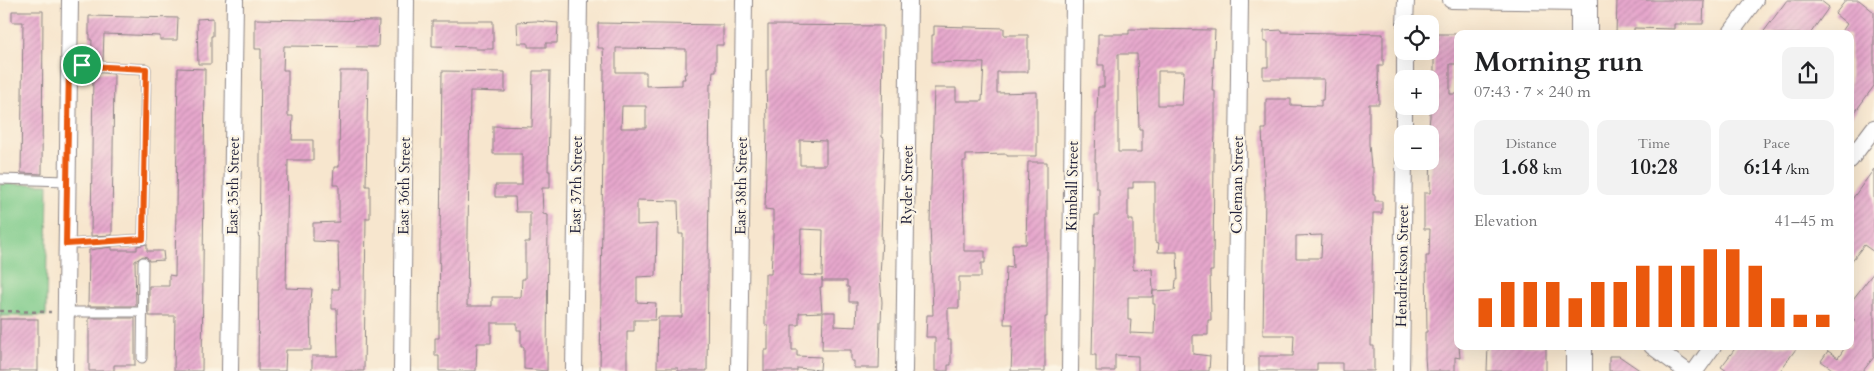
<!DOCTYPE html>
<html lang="en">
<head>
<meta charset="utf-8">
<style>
  :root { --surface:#fff; --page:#f2f2f2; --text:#202124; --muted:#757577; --accent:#ea580c }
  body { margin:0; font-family:Cardo,serif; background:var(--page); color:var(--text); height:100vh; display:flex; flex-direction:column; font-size:19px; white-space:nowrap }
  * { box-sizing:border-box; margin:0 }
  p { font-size:16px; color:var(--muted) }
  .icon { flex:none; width:28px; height:28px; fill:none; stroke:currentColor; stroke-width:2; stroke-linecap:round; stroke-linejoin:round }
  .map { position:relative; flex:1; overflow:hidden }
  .panel { position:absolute; left:1454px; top:30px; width:400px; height:320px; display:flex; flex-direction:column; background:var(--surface); border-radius:10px; box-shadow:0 5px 20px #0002 }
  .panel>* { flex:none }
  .buttons { position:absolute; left:1394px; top:15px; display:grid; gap:10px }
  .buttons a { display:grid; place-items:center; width:45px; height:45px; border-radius:10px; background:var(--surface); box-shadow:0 5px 20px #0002; font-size:25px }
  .pin { position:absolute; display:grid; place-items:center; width:42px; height:42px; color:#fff; margin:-21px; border:2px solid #fff; border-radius:50%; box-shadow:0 1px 5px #0007 }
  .round { display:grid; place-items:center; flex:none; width:52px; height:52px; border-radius:10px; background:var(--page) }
  .headline { display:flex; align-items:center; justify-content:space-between; height:85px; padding:0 20px }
  h1 { font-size:28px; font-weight:800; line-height:38px }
  .metrics { display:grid; grid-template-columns:repeat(3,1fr); gap:8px; height:85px; padding:5px 20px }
  .metrics div { display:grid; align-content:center; border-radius:10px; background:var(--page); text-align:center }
  .metrics b { font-size:21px; font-weight:800 }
  .metrics small { font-size:14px; font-weight:400 }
  .metrics p { font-size:14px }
  .chart { height:140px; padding:10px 20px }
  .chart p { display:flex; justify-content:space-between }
  .chart svg { width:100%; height:90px; margin-top:5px; stroke:var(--accent); stroke-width:6 }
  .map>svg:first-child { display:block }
  .park { fill:#7dca89; stroke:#507662 }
  .building { fill:url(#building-hatch); fill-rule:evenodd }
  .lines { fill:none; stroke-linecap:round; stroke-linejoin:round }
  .lane-casing { stroke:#8c8484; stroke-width:11 }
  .street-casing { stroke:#8c8484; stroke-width:18 }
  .primary-casing { stroke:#8c8484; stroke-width:28 }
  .path { stroke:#8c8484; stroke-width:2.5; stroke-dasharray:4 4; stroke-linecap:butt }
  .lane { stroke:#fff; stroke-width:9 }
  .street { stroke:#fff; stroke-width:16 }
  .primary { stroke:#fff; stroke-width:26 }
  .route-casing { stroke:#fff; stroke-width:10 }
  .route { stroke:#ea580c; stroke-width:6 }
  .labels { text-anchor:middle; stroke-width:4.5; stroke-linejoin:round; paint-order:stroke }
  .street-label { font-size:15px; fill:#22223b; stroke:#fcf5e5 }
</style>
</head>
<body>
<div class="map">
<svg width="1874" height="371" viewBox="0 0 1874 371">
  <defs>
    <pattern id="building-hatch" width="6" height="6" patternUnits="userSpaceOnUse" patternTransform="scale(1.25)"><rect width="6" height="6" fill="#e6a7cc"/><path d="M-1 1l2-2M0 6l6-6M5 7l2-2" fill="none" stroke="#c58fb0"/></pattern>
  </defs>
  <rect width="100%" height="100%" fill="#fcf5e5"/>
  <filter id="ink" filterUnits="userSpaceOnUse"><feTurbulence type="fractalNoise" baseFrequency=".02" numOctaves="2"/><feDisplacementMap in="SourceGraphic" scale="10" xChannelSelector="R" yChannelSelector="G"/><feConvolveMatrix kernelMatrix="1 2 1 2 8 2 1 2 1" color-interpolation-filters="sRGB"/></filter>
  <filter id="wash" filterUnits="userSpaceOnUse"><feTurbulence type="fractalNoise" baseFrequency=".0096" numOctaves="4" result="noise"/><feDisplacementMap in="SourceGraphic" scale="20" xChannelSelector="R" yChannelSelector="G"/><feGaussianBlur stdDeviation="1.12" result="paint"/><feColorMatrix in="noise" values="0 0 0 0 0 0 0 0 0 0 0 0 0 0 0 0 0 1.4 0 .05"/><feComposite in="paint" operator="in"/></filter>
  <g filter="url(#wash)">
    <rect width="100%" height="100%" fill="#f7e6ce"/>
    <!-- park -->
    <polygon class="park" points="0,184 48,184 46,316 0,316 0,347"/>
    <g id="blocks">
      <!-- building -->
      <g class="building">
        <polygon points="1617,0 1704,0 1703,24 1674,24 1674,29 1634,28 1634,34 1616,34"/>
        <polygon points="1787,0 1820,0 1829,7 1810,34 1762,34"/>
        <polygon points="1846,0 1859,0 1874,12 1874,86 1850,119 1850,34 1840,34 1847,24 1835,14"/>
        <polygon points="12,11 43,11 42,174 21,173 23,22 12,22"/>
        <polygon points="89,16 178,18 177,40 160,40 160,36 104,34 103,61 91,60 92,40 90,40 90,34 89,34"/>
        <polygon points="213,18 213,36 211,36 211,64 198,64 197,19"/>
        <polygon points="255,19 379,21 378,47 284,46 283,70 288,70 288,116 293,116 292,140 313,140 313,160 288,160 286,288 312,289 310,311 311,350 286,350 285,371 258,371 261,49 255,49"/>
        <polygon points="432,21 493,21 493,49 475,49 476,47 432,46"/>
        <polygon points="536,21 558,23 557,43 546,43 546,47 528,47 528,43 518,43 517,22"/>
        <path d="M598 23 723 25V45H716V71H713L712 83H710L707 371H678V368H657L658 317H682L683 234H679L678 201 637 200V225L657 224 656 276 637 277V302L656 303 655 320H634V331H627V371H600L604 70 603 48H598ZM616 48 686 49V74H684L685 79H682V85L646 86V72H616ZM622 106H646V128H621Z"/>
        <path d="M768 25 883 26 882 137 884 138 881 239H882L880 277 882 302 881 321H880L879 368H854V361H851V350H822L823 312H835V326L856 327 857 302H849V287H847V281H822V278V287H820L822 312 799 313V325H792V350H797V356L821 357 820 370 797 368V371H764V350H768V325H765V274H771L773 235V210L765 209 767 129 766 70H768ZM800 140 826 141V165H800ZM801 229 823 230 822 276 800 275Z"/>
        <polygon points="934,26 1004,28 1004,35 1028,35 1028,72 997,72 997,93 1037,92 1037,156 1007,156 1007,154 966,155 966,161 963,161 964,251 985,251 985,263 981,263 981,277 959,277 959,308 948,308 948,340 951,340 951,365 948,365 948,371 935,371 935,337 926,337 927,315 933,315 930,222 934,88 956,88 956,101 982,101 984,63 932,62 932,35 934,35"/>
        <path d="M1129 29 1215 30 1212 91H1215V135L1214 154 1213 271H1210L1211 320H1208V335H1193V354L1210 356 1209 371H1138V356L1115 355V371H1096V355H1092L1095 215H1099V188H1096V162H1095L1096 114H1097L1098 87H1104V65H1098V34H1129ZM1118 54H1137L1139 129H1142V152H1118ZM1158 71H1184L1182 105H1158ZM1133 182H1155V242L1159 243 1158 252H1177L1178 280H1176L1175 290 1153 291V304H1155L1154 334 1130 333 1131 320H1128V297H1152L1153 290 1152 269 1133 270V220H1128V188H1133Z"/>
        <path d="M1282 30V32L1383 34V66H1378L1379 104H1369V144L1371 167H1373V195H1375V201H1382V213H1373L1371 346H1374V371H1342V363H1317V371H1259V356H1293L1294 335H1263L1265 194 1262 129H1266V99H1291V105L1321 106V100H1323L1324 79H1263V67H1268V42H1264V31ZM1322 235 1321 258H1296V236Z"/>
        <polygon points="1438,34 1458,34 1458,64 1450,64 1450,94 1458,94 1458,346 1459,346 1460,358 1455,357 1455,371 1426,371 1425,357 1425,332 1427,332 1426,256 1429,256 1430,229 1424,229 1424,193 1430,193 1431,140 1430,134 1428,134 1430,117 1430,74 1434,74 1434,51 1430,51 1430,39 1438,39"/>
        <polygon points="178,68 205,69 202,371 174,371 175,316 149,316 149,286 169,286 169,275 175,276"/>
        <polygon points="340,71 368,71 366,186 370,186 370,218 366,218 364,371 312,371 312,356 338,356 337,309 332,309 332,289 339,289 338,242 313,241 313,223 339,222 339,185 333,185 334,167 339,167"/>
        <polygon points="442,71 505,72 505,92 470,91 467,306 492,306 492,297 521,297 522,279 525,279 525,242 530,242 530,212 516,212 515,197 495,197 495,185 522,185 522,154 493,154 493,126 532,127 533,71 550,71 548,171 550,171 550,188 542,188 543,214 548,215 547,371 524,369 524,347 521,347 521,330 517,330 517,323 491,323 491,343 477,343 476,371 439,371 439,356 435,356 435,338 439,338 439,324"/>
        <polygon points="93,72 114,74 112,229 112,235 91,236"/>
        <polygon points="1028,162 1047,162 1047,317 1045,317 1045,371 1011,371 1013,324 1004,324 1006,267 1013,268 1012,244 1026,244"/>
        <polygon points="1874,169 1874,252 1864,245 1850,263 1850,202"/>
        <polygon points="147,244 147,251 163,251 164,260 149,261 147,257 143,256 135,261 136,306 88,306 89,250 112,247 112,250 137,250 137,246"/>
        <polygon points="1874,272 1874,357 1863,371 1835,371 1821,361 1828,351 1838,358 1846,346 1850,346 1850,327 1855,320 1850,316 1850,303"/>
        <polygon points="89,318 135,318 135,365 114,365 114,371 89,371"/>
        <rect x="0" y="319" width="38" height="52"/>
        <polygon points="1488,346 1546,346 1546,371 1487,371"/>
        <polygon points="1737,346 1798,346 1780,371 1727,371 1721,367"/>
        <polygon points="1609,356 1619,356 1641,371 1609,371"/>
      </g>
    </g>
  </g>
  <g filter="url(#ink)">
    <use href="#blocks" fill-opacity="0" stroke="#8c8484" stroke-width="1"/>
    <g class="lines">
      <!-- lane casing -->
      <g class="lane-casing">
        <g id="lane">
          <polyline points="0,179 67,181"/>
          <polyline points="66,244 143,239 146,69 69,65"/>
          <polyline points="66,312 142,312"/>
          <polyline points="142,358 143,262"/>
        </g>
      </g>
      <!-- street casing -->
      <g class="street-casing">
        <g id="street">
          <polyline points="1451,0 1584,2"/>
          <polyline points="1405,24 1406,0"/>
          <polyline points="1730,34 1755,0"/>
          <polyline points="1405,79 1405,51"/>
          <polyline points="1404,134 1404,106"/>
          <polyline points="1850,160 1874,128"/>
          <polyline points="1652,346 1686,371"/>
          <polyline points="65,371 70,0"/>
          <polyline points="230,371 235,0"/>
          <polyline points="402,371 406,0"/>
          <polyline points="574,371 579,0"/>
          <polyline points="739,371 744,0"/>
          <polyline points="904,371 909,0"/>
          <polyline points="1070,371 1074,0"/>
          <polyline points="1235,371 1240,0"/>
          <polyline points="1401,371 1404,161"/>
          <polyline points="1695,371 1713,346"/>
        </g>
      </g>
      <!-- primary casing -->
      <g class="primary-casing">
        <g id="primary">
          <polyline points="1584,34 1584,0"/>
          <polyline points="1579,371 1579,346"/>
        </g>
      </g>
      <!-- path -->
      <polyline class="path" points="0,311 51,312"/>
      <!-- lane -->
      <use href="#lane" class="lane"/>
      <!-- street -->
      <use href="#street" class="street"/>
      <!-- primary -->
      <use href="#primary" class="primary"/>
    </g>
  </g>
  <g class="lines" filter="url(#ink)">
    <!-- route casing -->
    <g class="route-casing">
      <polygon id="route" points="69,65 146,69 143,239 66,244"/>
    </g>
    <!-- route -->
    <use href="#route" class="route"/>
  </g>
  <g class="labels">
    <!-- street labels -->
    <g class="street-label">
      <text transform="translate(576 185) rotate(-89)" y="5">East 37th Street</text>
      <text transform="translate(907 185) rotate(-89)" y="5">Ryder Street</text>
      <text transform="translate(1237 185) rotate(-89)" y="5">Coleman Street</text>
      <text transform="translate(233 186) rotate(-89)" y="5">East 35th Street</text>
      <text transform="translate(404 186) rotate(-89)" y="5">East 36th Street</text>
      <text transform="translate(741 186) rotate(-89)" y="5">East 38th Street</text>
      <text transform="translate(1072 186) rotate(-89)" y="5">Kimball Street</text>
      <text transform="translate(1402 266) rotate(-89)" y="5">Hendrickson Street</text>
    </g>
  </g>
</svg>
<div class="buttons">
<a><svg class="icon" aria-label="locate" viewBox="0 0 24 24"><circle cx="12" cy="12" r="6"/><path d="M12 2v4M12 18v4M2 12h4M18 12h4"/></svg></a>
<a>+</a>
<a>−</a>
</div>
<div class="pin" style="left:82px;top:65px;background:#1e9e55"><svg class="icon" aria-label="arrive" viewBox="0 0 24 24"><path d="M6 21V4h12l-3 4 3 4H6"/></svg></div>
<section class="panel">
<div class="headline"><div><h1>Morning run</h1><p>07:43 · 7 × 240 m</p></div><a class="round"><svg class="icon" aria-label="share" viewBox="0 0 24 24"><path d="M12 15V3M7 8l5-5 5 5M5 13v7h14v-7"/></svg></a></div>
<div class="metrics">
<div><p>Distance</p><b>1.68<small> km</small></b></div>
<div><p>Time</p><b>10:28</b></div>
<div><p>Pace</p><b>6:14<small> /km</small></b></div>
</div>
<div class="chart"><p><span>Elevation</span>41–45 m</p>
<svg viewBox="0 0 160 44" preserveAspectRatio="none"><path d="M5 44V30M15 44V22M25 44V22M35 44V22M45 44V30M55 44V22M65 44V22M75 44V14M85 44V14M95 44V14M105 44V6M115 44V6M125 44V14M135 44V30M145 44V38M155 44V38"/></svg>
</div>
</section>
</div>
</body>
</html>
